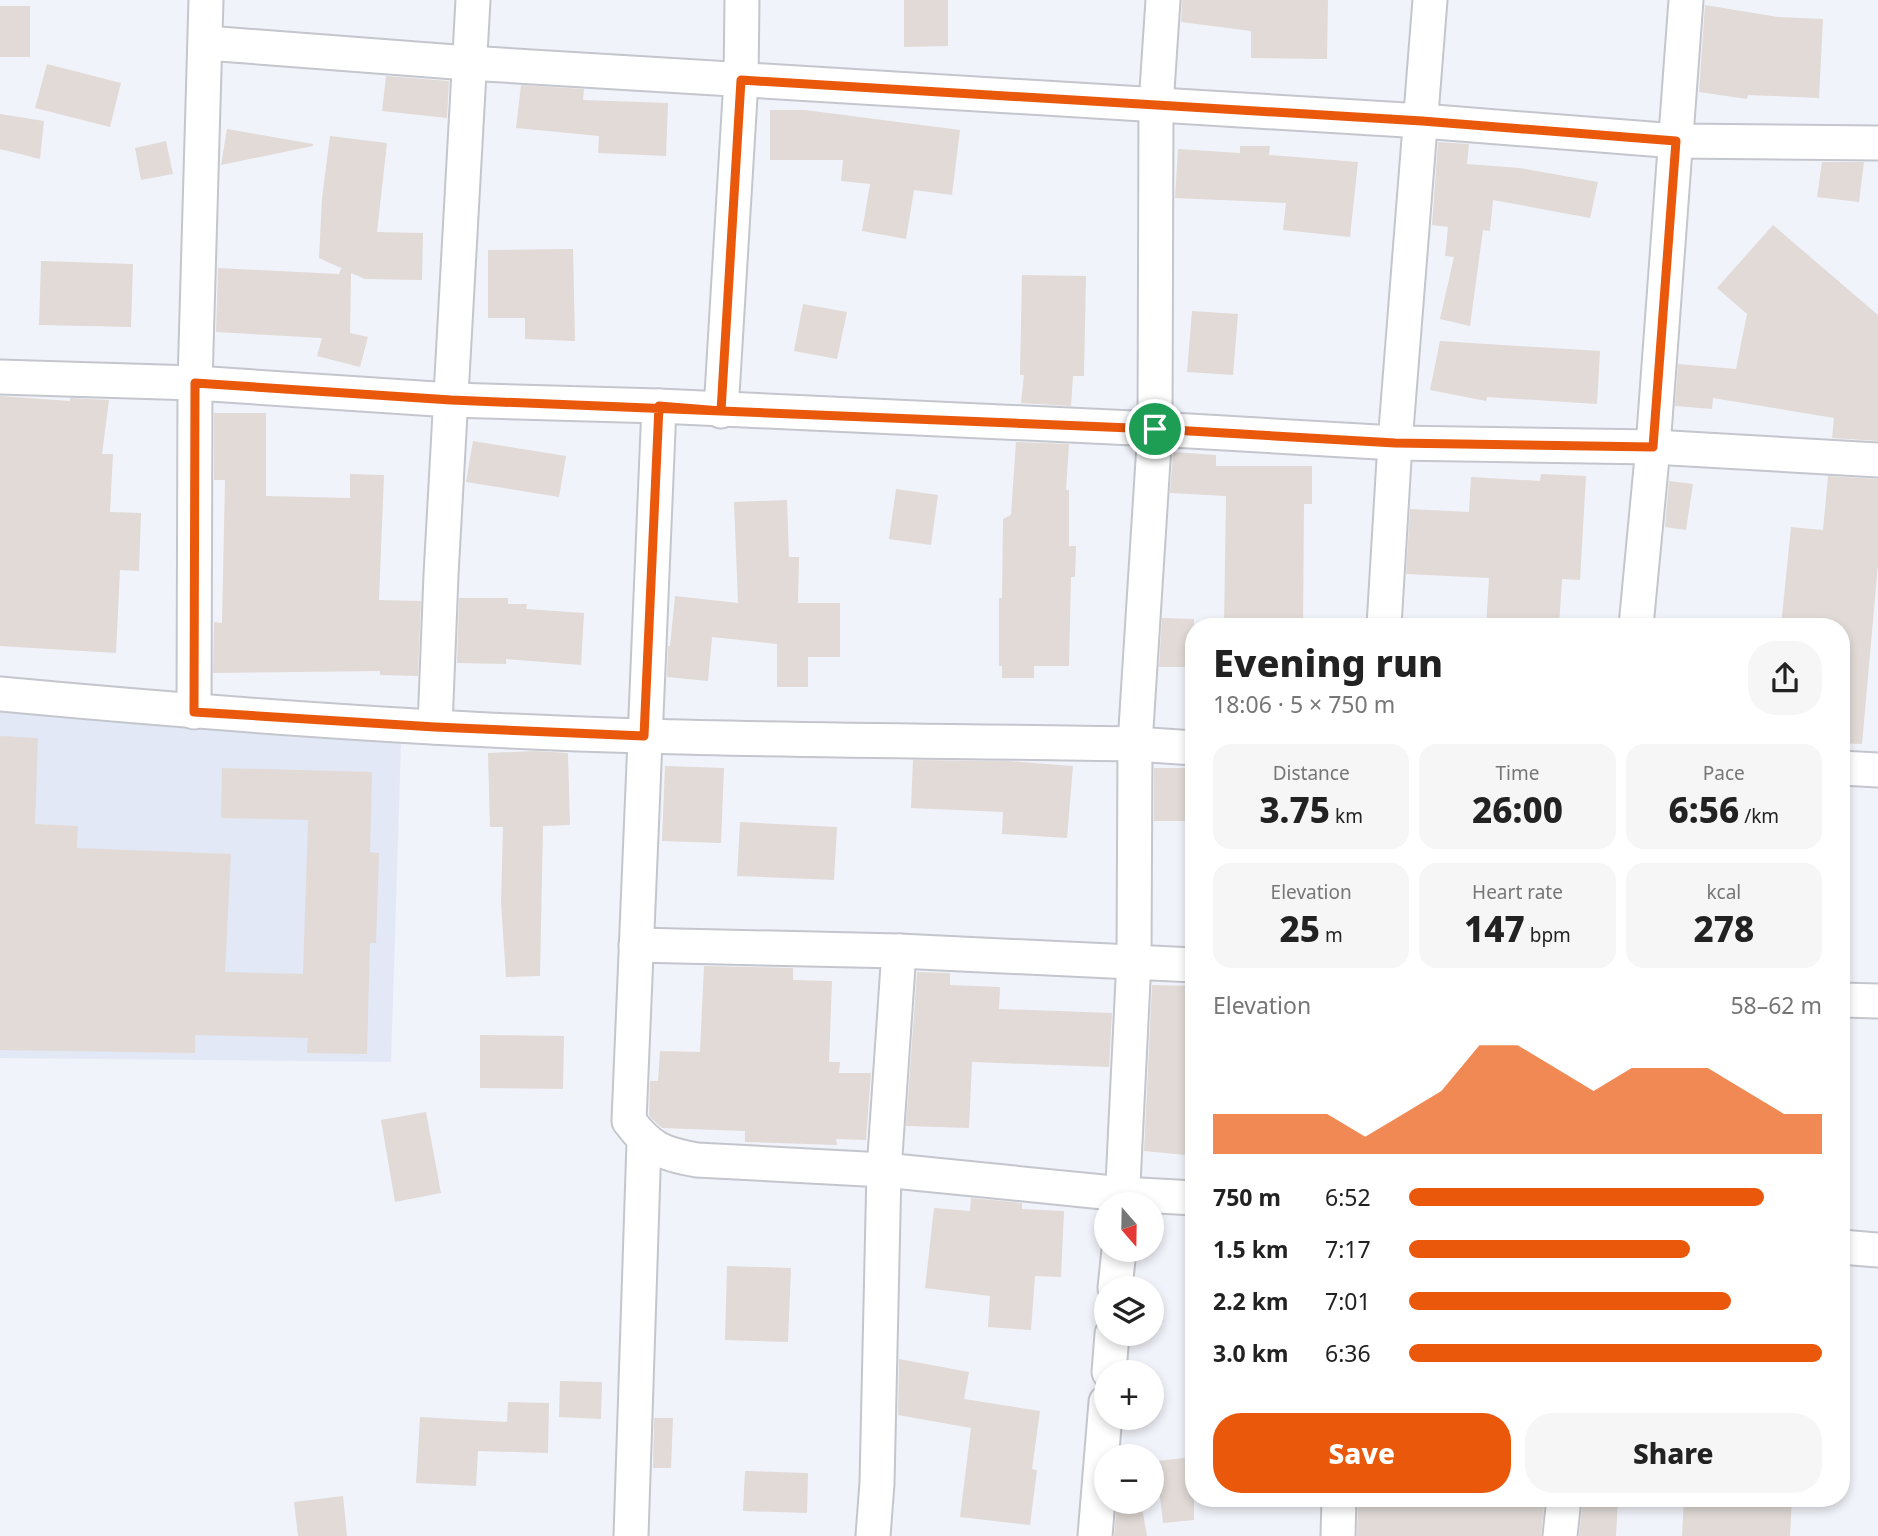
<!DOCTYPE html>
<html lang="en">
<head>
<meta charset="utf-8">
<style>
  :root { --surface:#fff; --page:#f6f6f6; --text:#222; --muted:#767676; --accent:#ea580c }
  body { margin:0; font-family:"Noto Sans",sans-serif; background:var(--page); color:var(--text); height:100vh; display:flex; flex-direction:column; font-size:26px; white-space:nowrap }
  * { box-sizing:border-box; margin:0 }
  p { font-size:23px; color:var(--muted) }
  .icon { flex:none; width:38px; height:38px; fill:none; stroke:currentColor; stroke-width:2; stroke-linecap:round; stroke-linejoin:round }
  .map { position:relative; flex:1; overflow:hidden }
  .drawer { position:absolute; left:1185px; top:618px; width:665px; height:889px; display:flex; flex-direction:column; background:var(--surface); border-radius:28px; box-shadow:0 4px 10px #0003 }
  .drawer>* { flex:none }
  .needle { width:46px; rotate:160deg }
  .controls { position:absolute; left:1094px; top:1192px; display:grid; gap:14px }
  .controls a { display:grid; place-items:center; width:70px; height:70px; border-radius:50%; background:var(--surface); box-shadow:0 4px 10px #0003; font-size:35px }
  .pin { position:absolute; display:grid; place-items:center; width:60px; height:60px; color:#fff; margin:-30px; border:4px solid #fff; border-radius:50%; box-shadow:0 2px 7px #0007 }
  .round { display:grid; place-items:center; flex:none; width:74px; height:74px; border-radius:28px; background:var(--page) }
  .summary { display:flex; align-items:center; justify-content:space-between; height:119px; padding:0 28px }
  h1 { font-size:38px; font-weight:800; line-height:52px }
  .stats { display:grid; grid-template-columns:repeat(3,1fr); gap:10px; height:119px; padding:7px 28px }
  .stats div { display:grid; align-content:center; border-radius:18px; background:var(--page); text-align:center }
  .stats b { font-size:35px; font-weight:800 }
  .stats small { font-size:19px; font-weight:400 }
  .stats p { font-size:19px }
  .chart { height:196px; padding:14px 28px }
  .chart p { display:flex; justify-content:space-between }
  .chart svg { width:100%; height:126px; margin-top:7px; fill:var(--accent); opacity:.7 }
  .action { display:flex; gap:14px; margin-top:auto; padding:14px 28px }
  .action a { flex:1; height:80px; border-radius:28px; background:var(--accent); color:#fff; font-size:28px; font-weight:800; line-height:80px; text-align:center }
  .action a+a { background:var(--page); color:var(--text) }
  ul { padding:0 28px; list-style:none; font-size:23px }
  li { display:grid; grid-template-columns:112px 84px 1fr; align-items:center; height:52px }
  li i { height:18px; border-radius:9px; background:var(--accent) }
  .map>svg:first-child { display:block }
  .built { fill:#e3e8f6 }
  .building { fill:#e1dad6 }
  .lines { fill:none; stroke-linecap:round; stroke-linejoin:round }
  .minor-casing { stroke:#c4c6cd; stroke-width:37 }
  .minor { stroke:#fff; stroke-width:33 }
  .route-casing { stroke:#fff; stroke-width:14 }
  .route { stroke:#ea580c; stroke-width:9 }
</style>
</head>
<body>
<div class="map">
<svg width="1878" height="1536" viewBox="0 0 1878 1536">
  <rect width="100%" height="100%" fill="#f1f3fa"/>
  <!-- built -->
  <polygon class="built" points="0,707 401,743 391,1062 0,1058"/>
  <!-- building -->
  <g class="building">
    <polygon points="904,0 948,0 948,46 904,47"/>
    <polygon points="1182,0 1328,0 1327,59 1251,58 1251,31 1181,22"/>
    <polygon points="1705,5 1778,17 1823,19 1819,98 1748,95 1747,99 1699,92"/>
    <rect x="0" y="6" width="30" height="51"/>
    <polygon points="47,64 121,83 110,127 35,108"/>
    <polygon points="386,76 449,81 447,118 382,111"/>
    <polygon points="521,85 584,89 583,100 668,103 666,156 598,153 599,136 516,128"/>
    <polygon points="770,110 805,110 960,130 952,195 914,190 906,239 862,231 870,184 841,181 843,160 770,160"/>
    <polygon points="0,114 44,121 40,159 0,149"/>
    <polygon points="227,129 313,144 313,146 221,165"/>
    <polygon points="330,136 387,143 377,232 423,233 422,280 365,279 351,273 350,333 368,337 360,367 317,356 322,338 216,332 218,268 339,274 341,269 343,269 319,258 322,198"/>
    <polygon points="166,141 173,174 141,180 135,148"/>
    <polygon points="1438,142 1469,144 1467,164 1520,168 1598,182 1590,218 1493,200 1490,231 1483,230 1470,326 1440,319 1454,257 1445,256 1448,227 1432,225"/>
    <polygon points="1240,146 1270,146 1269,155 1358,162 1350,237 1283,230 1286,203 1175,198 1178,149 1240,153"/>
    <polygon points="1822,162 1864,162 1859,202 1817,197"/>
    <polygon points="1773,225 1878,315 1878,441 1832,438 1834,418 1713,398 1712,409 1675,406 1678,364 1736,369 1747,314 1717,288"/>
    <polygon points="573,249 575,341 525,339 525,318 488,318 488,250"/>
    <polygon points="41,261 133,264 131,327 39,325"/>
    <polygon points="1022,275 1086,276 1084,376 1073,376 1071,406 1021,403 1024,375 1020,375"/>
    <polygon points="803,304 847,312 837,359 794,351"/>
    <polygon points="1192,311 1238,314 1233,375 1187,372"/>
    <polygon points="1440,341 1600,351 1597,404 1487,397 1486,401 1430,390"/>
    <polygon points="0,396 70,401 70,398 109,400 102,454 113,454 110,512 141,513 139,571 120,570 116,653 0,646"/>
    <polygon points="214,413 266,413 266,496 350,498 350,474 384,475 379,600 421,601 418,676 380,675 380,671 213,673 214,622 222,623 225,480 214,480"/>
    <polygon points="473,441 566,456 559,497 466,482"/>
    <polygon points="1016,442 1069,444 1066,490 1069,490 1069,546 1076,546 1075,577 1071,577 1069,666 1034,666 1034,678 1002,678 1002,666 999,666 999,598 1002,598 1003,519 1011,515"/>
    <polygon points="1173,452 1216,455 1216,466 1312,466 1312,504 1304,504 1303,626 1224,626 1226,496 1170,493"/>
    <polygon points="1541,474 1586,476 1580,580 1562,579 1559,626 1486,626 1489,578 1406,574 1410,509 1469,512 1471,477 1540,481"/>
    <polygon points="1828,476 1878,479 1878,564 1862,744 1841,743 1841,626 1781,626 1791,527 1823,530"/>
    <polygon points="1669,481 1693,484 1686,530 1665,527"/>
    <polygon points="896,489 938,495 931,545 889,539"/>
    <polygon points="787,500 789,557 799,557 798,603 840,603 840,657 808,657 808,687 777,687 777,644 712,637 708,681 667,677 668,646 670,646 675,596 738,603 734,502"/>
    <polygon points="459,598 508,598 508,604 527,604 526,609 584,613 581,665 506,659 506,664 457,663"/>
    <polygon points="1162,618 1194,619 1194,667 1159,667"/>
    <polygon points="0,736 38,738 35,824 78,826 77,848 231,854 225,972 303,974 308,820 221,818 222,768 372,772 370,852 379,853 376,943 370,943 367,1054 307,1053 308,1038 195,1035 195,1053 0,1050"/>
    <polygon points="535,751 568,753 570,825 543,826 540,976 506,977 501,903 503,827 490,827 488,753"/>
    <polygon points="913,760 1008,761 1073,766 1067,838 1002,834 1003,812 911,808"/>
    <polygon points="665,766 724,768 721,843 662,841"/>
    <rect x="1154" y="768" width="39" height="53"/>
    <polygon points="740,822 837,827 834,880 737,876"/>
    <polygon points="704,966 793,968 793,980 832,981 829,1062 840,1062 839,1073 871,1073 866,1140 836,1139 837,1145 745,1142 745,1131 662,1128 651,1118 649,1115 650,1081 658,1081 660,1051 700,1052"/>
    <polygon points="917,972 950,973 950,985 1000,987 999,1009 1112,1013 1109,1067 972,1062 969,1128 906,1126"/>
    <polygon points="1152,985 1194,986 1194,1079 1186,1155 1144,1151"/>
    <polygon points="480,1035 564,1036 563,1089 480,1088"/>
    <polygon points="426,1112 441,1193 395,1202 381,1120"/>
    <polygon points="971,1198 1022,1203 1022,1209 1064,1211 1061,1277 1035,1276 1031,1330 988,1327 990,1296 925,1288 934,1208 970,1211"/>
    <polygon points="727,1266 791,1268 788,1342 725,1340"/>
    <polygon points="899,1359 969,1372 964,1399 1040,1411 1032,1469 1037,1470 1030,1525 960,1517 971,1428 898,1415"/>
    <polygon points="560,1381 602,1382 601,1419 559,1417"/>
    <polygon points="508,1402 549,1403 548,1453 478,1451 476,1486 416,1483 420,1417 507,1422"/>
    <polygon points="654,1418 673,1418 671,1468 653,1468"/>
    <polygon points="1194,1457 1194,1520 1163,1523 1156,1461"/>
    <polygon points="745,1471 808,1473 807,1513 743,1511"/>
    <polygon points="343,1496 347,1536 298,1536 294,1502"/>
    <polygon points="1358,1498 1545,1498 1541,1536 1357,1536"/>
    <polygon points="1583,1498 1618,1499 1616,1536 1579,1536"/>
    <polygon points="1684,1498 1792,1498 1790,1536 1682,1536"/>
    <polygon points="1124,1502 1141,1502 1147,1536 1114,1536 1117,1503"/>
  </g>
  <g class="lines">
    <!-- minor casing -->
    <g class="minor-casing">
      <g id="minor">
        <polyline points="206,43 468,63 1422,121 1676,141 1878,143"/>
        <polyline points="0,377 195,383 451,400 659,406 1155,429 1395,443 1653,447 1878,460"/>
        <path d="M659 406 629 1121C650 1149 663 1154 697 1160L884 1170 1123 1194 1194 1198"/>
        <polyline points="721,411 741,80 742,0"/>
        <polyline points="1384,626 1395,443 1430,0"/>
        <polyline points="1636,626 1653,447 1686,0"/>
        <path d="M0 694C214 714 429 730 644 736 808 741 972 741 1135 744L1194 748"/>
        <polyline points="194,712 195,383 206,0"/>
        <polyline points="435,727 441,575 473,0"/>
        <polyline points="1841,768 1878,770"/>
        <polyline points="636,945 899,951 1194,965"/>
        <polyline points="1841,1000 1878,1001"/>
        <polyline points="1122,1204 1134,960 1135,744 1155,429 1156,105 1163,0"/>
        <polyline points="1841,1247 1878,1250"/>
        <polyline points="1115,1288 1119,1250"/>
        <polyline points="1109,1372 1112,1334"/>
        <polyline points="631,1536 644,1142"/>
        <polyline points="873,1536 877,1483 884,1170 899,951"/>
        <polyline points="1095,1536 1106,1402"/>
        <polyline points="1338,1536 1339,1498"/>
        <polyline points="1560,1536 1564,1498"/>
      </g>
    </g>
    <!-- minor -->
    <use href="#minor" class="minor"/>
  </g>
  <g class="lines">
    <!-- route casing -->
    <g class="route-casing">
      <polyline id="route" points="1155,429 721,411 451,400 195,383 194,712 435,727 644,736 659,406 721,411 741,80 1422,121 1676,141 1653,447 1395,443 1155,429"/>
    </g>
    <!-- route -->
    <use href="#route" class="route"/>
  </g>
</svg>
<div class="controls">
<a><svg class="needle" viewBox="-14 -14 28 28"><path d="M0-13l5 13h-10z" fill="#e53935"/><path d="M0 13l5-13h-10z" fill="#767676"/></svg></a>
<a><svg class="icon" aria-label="layers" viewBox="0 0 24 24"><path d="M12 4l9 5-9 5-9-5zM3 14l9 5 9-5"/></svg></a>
<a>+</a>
<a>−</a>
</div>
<div class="pin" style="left:1155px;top:429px;background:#1e9e55"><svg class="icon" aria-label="arrive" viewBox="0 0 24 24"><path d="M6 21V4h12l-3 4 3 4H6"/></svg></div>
<section class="drawer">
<div class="summary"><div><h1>Evening run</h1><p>18:06 · 5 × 750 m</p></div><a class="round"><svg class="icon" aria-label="share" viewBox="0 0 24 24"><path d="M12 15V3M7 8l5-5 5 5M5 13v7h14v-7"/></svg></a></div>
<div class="stats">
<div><p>Distance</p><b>3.75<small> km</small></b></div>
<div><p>Time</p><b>26:00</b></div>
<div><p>Pace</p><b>6:56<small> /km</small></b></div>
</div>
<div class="stats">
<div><p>Elevation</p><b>25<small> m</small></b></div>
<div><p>Heart rate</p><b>147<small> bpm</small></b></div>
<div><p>kcal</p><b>278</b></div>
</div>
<div class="chart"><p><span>Elevation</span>58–62 m</p>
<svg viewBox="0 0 160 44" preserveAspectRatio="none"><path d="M0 44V30L10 30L20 30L30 30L40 38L50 30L60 22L70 6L80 6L90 14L100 22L110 14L120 14L130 14L140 22L150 30L160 30V44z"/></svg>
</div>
<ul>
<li><b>750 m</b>6:52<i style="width:86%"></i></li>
<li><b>1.5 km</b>7:17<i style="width:68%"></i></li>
<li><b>2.2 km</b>7:01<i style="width:78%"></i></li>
<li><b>3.0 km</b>6:36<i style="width:100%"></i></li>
</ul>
<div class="action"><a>Save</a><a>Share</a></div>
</section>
</div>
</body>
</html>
